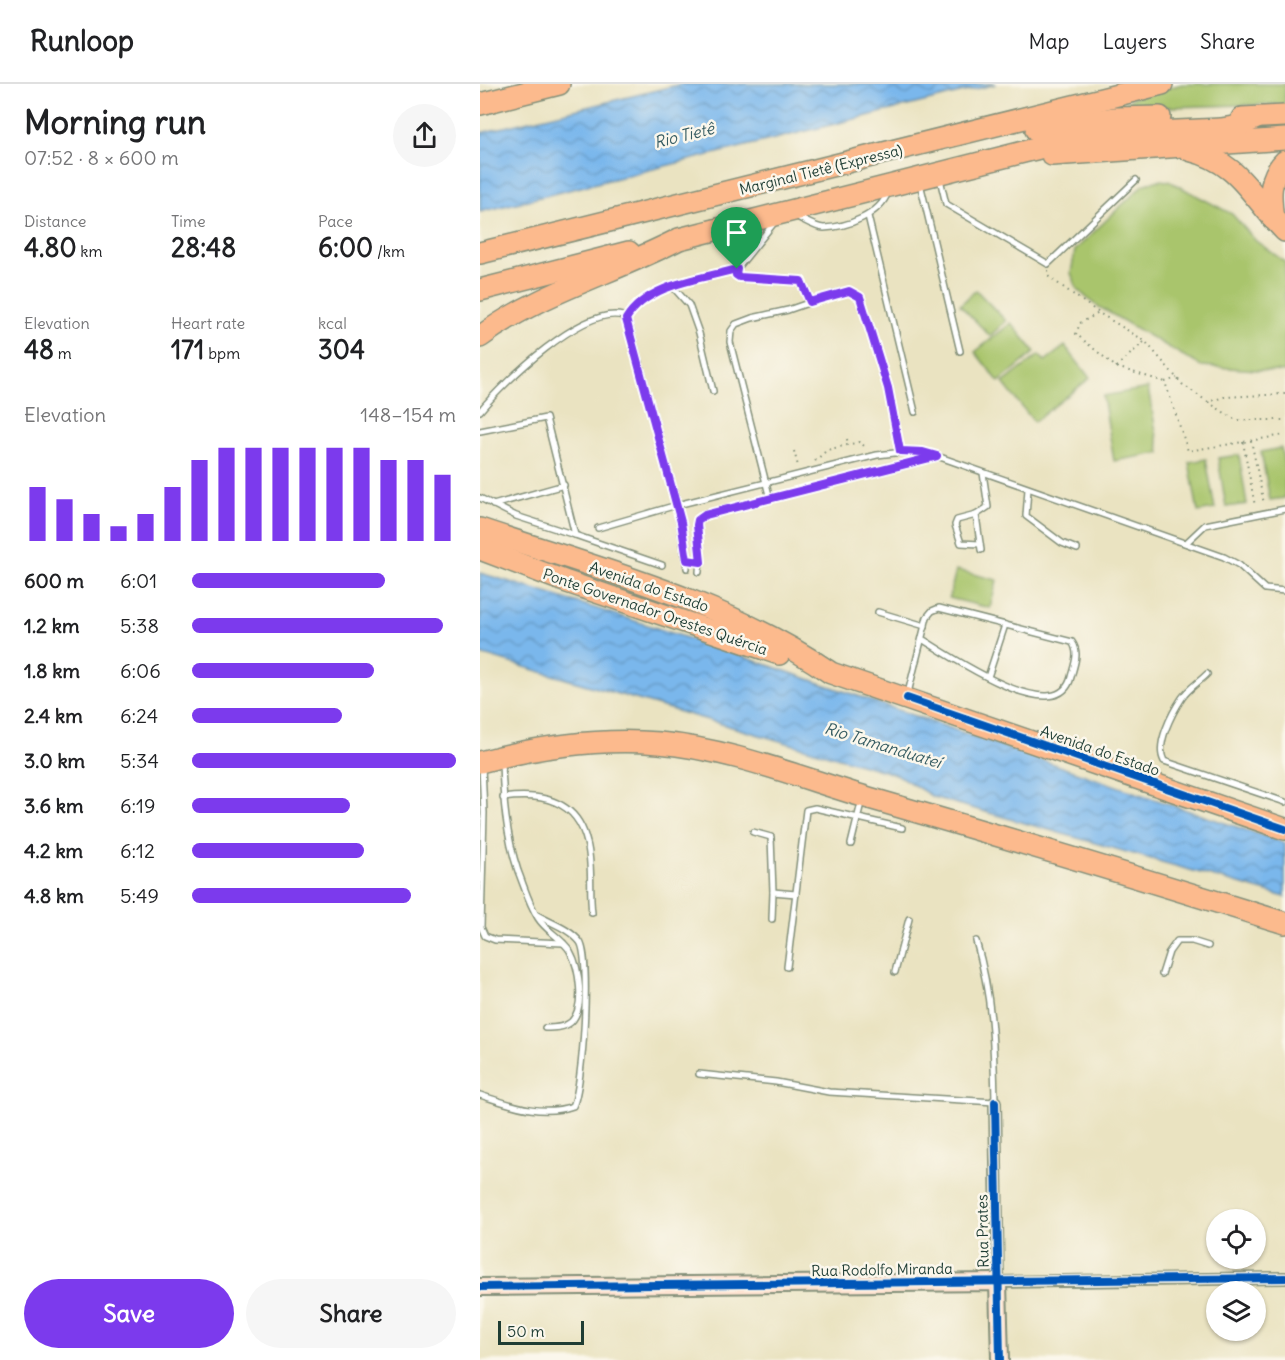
<!DOCTYPE html>
<html lang="en">
<head>
<meta charset="utf-8">
<style>
  :root { --surface:#fff; --page:#f6f6f6; --text:#202124; --muted:#757577; --line:#e0e0e0; --accent:#7c3aed }
  body { margin:0; font-family:Delius,sans-serif; background:var(--page); color:var(--text); height:100vh; display:flex; flex-direction:column; font-size:22px; white-space:nowrap }
  * { box-sizing:border-box; margin:0 }
  p { font-size:20px; color:var(--muted) }
  .icon { flex:none; width:33px; height:33px; fill:none; stroke:currentColor; stroke-width:2; stroke-linecap:round; stroke-linejoin:round }
  .map { position:relative; flex:1; overflow:hidden }
  .drawer { display:flex; flex-direction:column; background:var(--surface); width:480px }
  .drawer>* { flex:none }
  .fabs { position:absolute; left:726px; top:1125px; display:grid; gap:12px }
  .fabs a { display:grid; place-items:center; width:60px; height:60px; border-radius:50%; background:var(--surface); box-shadow:0 2px 4px #0004; font-size:30px }
  .scale { position:absolute; left:18px; bottom:15px; width:86px; box-sizing:border-box; padding-left:6px; border:3px solid #1f3d34; border-top:0; font-size:16px; line-height:21px; white-space:nowrap; color:#1f3d34; -webkit-text-stroke:4px #fbf7ec; paint-order:stroke }
  .pin { position:absolute; display:grid; place-items:center; width:51px; height:51px; color:#fff; margin:-62px -26px; border-radius:50% 50% 50% 0; rotate:-45deg; box-shadow:0 0 6px #0007 }
  .pin .icon { rotate:45deg }
  .round { display:grid; place-items:center; flex:none; width:63px; height:63px; border-radius:32px; background:var(--page) }
  .summary { display:flex; align-items:center; justify-content:space-between; height:102px; padding:0 24px }
  h1 { font-size:33px; font-weight:700; line-height:45px }
  .metrics { display:grid; grid-template-columns:repeat(3,1fr); gap:9px; height:102px; padding:6px 24px }
  .metrics div { display:grid; align-content:center }
  .metrics b { font-size:26px; font-weight:700 }
  .metrics small { font-size:16px; font-weight:400 }
  .metrics p { font-size:16px }
  .chart { height:168px; padding:12px 24px }
  .chart p { display:flex; justify-content:space-between }
  .chart svg { width:100%; height:108px; margin-top:6px; stroke:var(--accent); stroke-width:6 }
  .action { display:flex; gap:12px; margin-top:auto; padding:12px 24px }
  .action a { flex:1; height:69px; border-radius:36px; background:var(--accent); color:#fff; font-size:24px; font-weight:700; line-height:69px; text-align:center }
  .action a+a { background:var(--page); color:var(--text) }
  ul { padding:0 24px; list-style:none; font-size:20px }
  li { display:grid; grid-template-columns:96px 72px 1fr; align-items:center; height:45px }
  li i { height:15px; border-radius:8px; background:var(--accent) }
  header { display:flex; align-items:center; gap:36px; box-sizing:border-box; height:84px; padding:0 30px; background:var(--surface); border-bottom:2px solid var(--line) }
  header strong { font-size:28px }
  nav { display:flex; gap:33px; margin-inline-start:auto; font-size:21px }
  main { display:flex; flex:1; min-height:0 }
  .map>svg:first-child { display:block }
  .green { fill:#a9c56c; stroke:#648150; stroke-width:1.5 }
  .water { fill:url(#water-waves); stroke:#4c7a90; stroke-width:1.5 }
  .lines { fill:none; stroke-linecap:round; stroke-linejoin:round }
  .lane-casing { stroke:#84907a; stroke-width:8 }
  .street-casing { stroke:#84907a; stroke-width:14 }
  .secondary-casing { stroke:#84907a; stroke-width:20 }
  .highway-casing { stroke:#84907a; stroke-width:24 }
  .path { stroke:#84907a; stroke-width:2; stroke-dasharray:1.5 4.5; stroke-linecap:butt }
  .lane { stroke:#fff; stroke-width:5 }
  .street { stroke:#fff; stroke-width:10 }
  .secondary { stroke:#fee3d1; stroke-width:16 }
  .highway { stroke:#fcba8d; stroke-width:21 }
  .cycleway-casing { stroke:#fbf7ec; stroke-width:11 }
  .cycleway { stroke:#0057b8; stroke-width:8 }
  .route-casing { stroke:#fff; stroke-width:12 }
  .route { stroke:#7c3aed; stroke-width:8 }
  .labels { text-anchor:middle; stroke-width:5; stroke-linejoin:round; paint-order:stroke }
  .street-label { font-size:15px; fill:#1f3d34; stroke:#fbf7ec }
  .water-label { font-size:16px; font-style:italic; fill:#365c62; stroke:#fbf7ec }
</style>
</head>
<body>
<header>
<strong>Runloop</strong>
<nav><a>Map</a><a>Layers</a><a>Share</a></nav>
</header>
<main>
<section class="drawer">
<div class="summary"><div><h1>Morning run</h1><p>07:52 · 8 × 600 m</p></div><a class="round"><svg class="icon" aria-label="share" viewBox="0 0 24 24"><path d="M12 15V3M7 8l5-5 5 5M5 13v7h14v-7"/></svg></a></div>
<div class="metrics">
<div><p>Distance</p><b>4.80<small> km</small></b></div>
<div><p>Time</p><b>28:48</b></div>
<div><p>Pace</p><b>6:00<small> /km</small></b></div>
</div>
<div class="metrics">
<div><p>Elevation</p><b>48<small> m</small></b></div>
<div><p>Heart rate</p><b>171<small> bpm</small></b></div>
<div><p>kcal</p><b>304</b></div>
</div>
<div class="chart"><p><span>Elevation</span>148–154 m</p>
<svg viewBox="0 0 160 44" preserveAspectRatio="none"><path d="M5 44V22M15 44V27M25 44V33M35 44V38M45 44V33M55 44V22M65 44V11M75 44V6M85 44V6M95 44V6M105 44V6M115 44V6M125 44V6M135 44V11M145 44V11M155 44V17"/></svg>
</div>
<ul>
<li><b>600 m</b>6:01<i style="width:73%"></i></li>
<li><b>1.2 km</b>5:38<i style="width:95%"></i></li>
<li><b>1.8 km</b>6:06<i style="width:69%"></i></li>
<li><b>2.4 km</b>6:24<i style="width:57%"></i></li>
<li><b>3.0 km</b>5:34<i style="width:100%"></i></li>
<li><b>3.6 km</b>6:19<i style="width:60%"></i></li>
<li><b>4.2 km</b>6:12<i style="width:65%"></i></li>
<li><b>4.8 km</b>5:49<i style="width:83%"></i></li>
</ul>
<div class="action"><a>Save</a><a>Share</a></div>
</section>
<div class="map">
<svg width="805" height="1276" viewBox="0 0 805 1276">
  <defs>
    <pattern id="water-waves" width="16" height="10" patternUnits="userSpaceOnUse" patternTransform="scale(1.5)"><rect width="16" height="10" fill="#7ab7ec"/><path d="M0 5q4-4 8 0t8 0" fill="none" stroke="#6396c0"/></pattern>
  </defs>
  <rect width="100%" height="100%" fill="#fbf7ec"/>
  <filter id="ink" filterUnits="userSpaceOnUse"><feTurbulence type="fractalNoise" baseFrequency=".0167" numOctaves="2"/><feDisplacementMap in="SourceGraphic" scale="12" xChannelSelector="R" yChannelSelector="G"/><feConvolveMatrix kernelMatrix="1 2 1 2 8 2 1 2 1" color-interpolation-filters="sRGB"/></filter>
  <filter id="wash" filterUnits="userSpaceOnUse"><feTurbulence type="fractalNoise" baseFrequency=".008" numOctaves="4" result="noise"/><feDisplacementMap in="SourceGraphic" scale="24" xChannelSelector="R" yChannelSelector="G"/><feGaussianBlur stdDeviation="1.35" result="paint"/><feColorMatrix in="noise" values="0 0 0 0 0 0 0 0 0 0 0 0 0 0 0 0 0 1.4 0 .05"/><feComposite in="paint" operator="in"/></filter>
  <g filter="url(#wash)">
    <rect width="100%" height="100%" fill="#eae3c1"/>
    <!-- green -->
    <g class="green">
      <polygon points="702,0 805,0 805,20 649,24 646,20 652,14"/>
      <polygon points="679,96 689,97 752,130 776,157 805,178 805,288 721,282 614,220 597,205 591,189 595,166 663,101"/>
      <polygon points="496,206 526,237 510,252 480,221"/>
      <polygon points="531,239 555,268 519,298 495,268"/>
      <polygon points="585,262 610,294 554,338 523,299 559,271 565,277"/>
      <polygon points="668,304 680,369 634,377 623,312"/>
      <polygon points="801,364 805,384 805,414 790,416 781,368"/>
      <polygon points="759,371 767,420 746,423 738,374"/>
      <polygon points="726,375 735,425 718,428 709,378"/>
      <polygon points="476,486 517,496 510,524 469,514"/>
    </g>
    <!-- water -->
    <g class="water">
      <polygon points="202,0 516,0 0,128 0,49"/>
      <path d="M0 489C272 569 536 671 805 759V813L453 713 418 691 0 570Z"/>
    </g>
  </g>
  <g filter="url(#ink)">
    <g class="lines">
      <!-- lane casing -->
      <g class="lane-casing">
        <g id="lane">
          <polyline points="460,95 466,120 568,180 656,96"/>
          <polyline points="440,99 480,267"/>
          <polyline points="388,132 435,328"/>
          <path d="M317 133C324 136 336 144 344 144 367 143 400 131 408 108"/>
          <polyline points="294,139 257,185 256,191 266,194 321,197 329,218"/>
          <polyline points="193,203 209,221 219,249 233,307"/>
          <path d="M146 235C167 200 220 195 257 185"/>
          <path d="M0 327C24 298 103 221 143 232L149 241 197 421 118 444"/>
          <polyline points="0,347 66,334 95,451 182,481"/>
          <polyline points="548,405 546,432 582,459 597,465"/>
          <polyline points="0,414 36,432 95,451"/>
          <polyline points="290,415 250,258 251,247 256,240 272,234 308,226 357,209 369,207 380,213 408,304 420,367"/>
          <polyline points="13,421 84,401"/>
          <polyline points="496,431 477,436 475,441 481,459 500,460"/>
          <polyline points="706,459 725,441 805,425"/>
          <polyline points="501,466 496,431 508,423 503,389"/>
          <polyline points="207,484 197,421 397,371 432,367 457,372 744,473 759,481 785,505 805,507"/>
          <path d="M219 488C221 471 216 449 218 436L225 431 456 373"/>
          <polyline points="398,528 445,542"/>
          <path d="M727 590C719 598 708 605 702 614 692 629 675 661 684 677L805 718"/>
          <polyline points="508,593 525,541"/>
          <path d="M428 609 447 533 452 527 459 524 592 558C600 569 594 581 591 593 578 647 467 570 442 555"/>
          <path d="M22 678C23 715 26 751 38 787 44 802 49 820 58 834 66 847 82 854 90 867 99 883 106 923 91 938 84 944 73 944 65 944"/>
          <polyline points="2,682 4,729 1,843 5,852 15,856 83,859"/>
          <path d="M23 714C61 709 97 715 107 759 113 781 109 806 112 829"/>
          <polyline points="273,748 291,753 293,808"/>
          <polyline points="371,760 382,715"/>
          <polyline points="292,835 293,808 316,810"/>
          <polyline points="307,883 326,726 335,724 422,744"/>
          <polyline points="415,888 429,835"/>
          <polyline points="682,890 689,868 697,857 712,857 728,862"/>
          <path d="M219 990 296 998 349 1008 515 1018C514 963 512 910 496 857"/>
          <path d="M0 1011C31 1021 61 1033 93 1022 103 1003 111 874 100 858 90 845 71 839 57 831"/>
        </g>
      </g>
      <!-- street casing -->
      <g class="street-casing">
        <polyline id="street" points="515,1018 518,1198 805,1194"/>
      </g>
      <!-- secondary casing -->
      <g class="secondary-casing">
        <polyline id="secondary" points="0,1203 518,1198 520,1276"/>
      </g>
      <!-- highway casing -->
      <g class="highway-casing">
        <g id="highway">
          <polyline points="0,20 79,0"/>
          <polyline points="762,34 805,32"/>
          <polyline points="556,46 635,34 680,33"/>
          <path d="M709 66C760 78 771 113 805 147"/>
          <polyline points="572,71 805,55"/>
          <path d="M793 135C790 112 788 94 805 77"/>
          <polyline points="0,169 682,0"/>
          <polyline points="0,206 149,168"/>
          <path d="M0 253C60 208 134 189 199 155L595 55 633 50 741 45 759 42 777 34"/>
          <path d="M0 445C119 485 246 517 351 589L805 745"/>
          <polyline points="0,465 87,498 299,570"/>
          <path d="M0 678C57 663 121 654 179 659 250 665 321 694 389 714 528 754 667 796 805 839"/>
        </g>
      </g>
      <!-- path -->
      <g class="path">
        <polyline points="568,186 569,193 619,229"/>
        <polyline points="636,283 665,257"/>
        <polyline points="685,298 697,294"/>
        <polyline points="805,310 744,313 728,318 702,300 665,257 619,229 600,239 596,250 636,283 685,298 708,367 805,351"/>
        <polyline points="728,318 756,336 805,336"/>
        <polyline points="367,355 368,361"/>
        <polyline points="771,356 784,420"/>
        <polyline points="763,358 775,422"/>
        <polyline points="314,367 318,382"/>
        <polyline points="335,377 347,366 379,358 387,364"/>
      </g>
      <!-- lane -->
      <use href="#lane" class="lane"/>
      <!-- street -->
      <use href="#street" class="street"/>
      <!-- secondary -->
      <use href="#secondary" class="secondary"/>
      <!-- highway -->
      <use href="#highway" class="highway"/>
      <!-- cycleway casing -->
      <g class="cycleway-casing">
        <g id="cycleway">
          <polyline points="427,614 805,745"/>
          <polyline points="515,1018 520,1276"/>
          <polyline points="0,1203 805,1194"/>
        </g>
      </g>
      <!-- cycleway -->
      <use href="#cycleway" class="cycleway"/>
    </g>
  </g>
  <g class="lines" filter="url(#ink)">
    <!-- route casing -->
    <g class="route-casing">
      <path id="route" d="M257 185 256 191 259 193 321 197 330 218 369 207 380 213 408 304 420 367 443 368 457 372 225 431 218 436 217 441 221 478 207 476 201 438 146 235C167 200 220 195 257 185Z"/>
    </g>
    <!-- route -->
    <use href="#route" class="route"/>
  </g>
  <g class="labels">
    <!-- street labels -->
    <g class="street-label">
      <text transform="translate(341 86) rotate(-14)" y="5">Marginal Tietê (Expressa)</text>
      <text transform="translate(169 503) rotate(19)" y="5">Avenida do Estado</text>
      <text transform="translate(175 528) rotate(19)" y="5">Ponte Governador Orestes Quércia</text>
      <text transform="translate(620 667) rotate(19)" y="5">Avenida do Estado</text>
      <text transform="translate(503 1147) rotate(-91)" y="5">Rua Prates</text>
      <text transform="translate(402 1186) rotate(-1)" y="5">Rua Rodolfo Miranda</text>
    </g>
    <!-- water labels -->
    <g class="water-label">
      <text transform="translate(204 51) rotate(-14)" y="6">Rio Tietê</text>
      <text transform="translate(403 661) rotate(17)" y="6">Rio Tamanduateí</text>
    </g>
  </g>
</svg>
<div class="fabs">
<a><svg class="icon" aria-label="locate" viewBox="0 0 24 24"><circle cx="12" cy="12" r="6"/><path d="M12 2v4M12 18v4M2 12h4M18 12h4"/></svg></a>
<a><svg class="icon" aria-label="layers" viewBox="0 0 24 24"><path d="M12 4l9 5-9 5-9-5zM3 14l9 5 9-5"/></svg></a>
</div>
<div class="scale">50 m</div>
<div class="pin" style="left:257px;top:185px;background:#1e9e55"><svg class="icon" aria-label="arrive" viewBox="0 0 24 24"><path d="M6 21V4h12l-3 4 3 4H6"/></svg></div>
</div>
</main>
</body>
</html>
